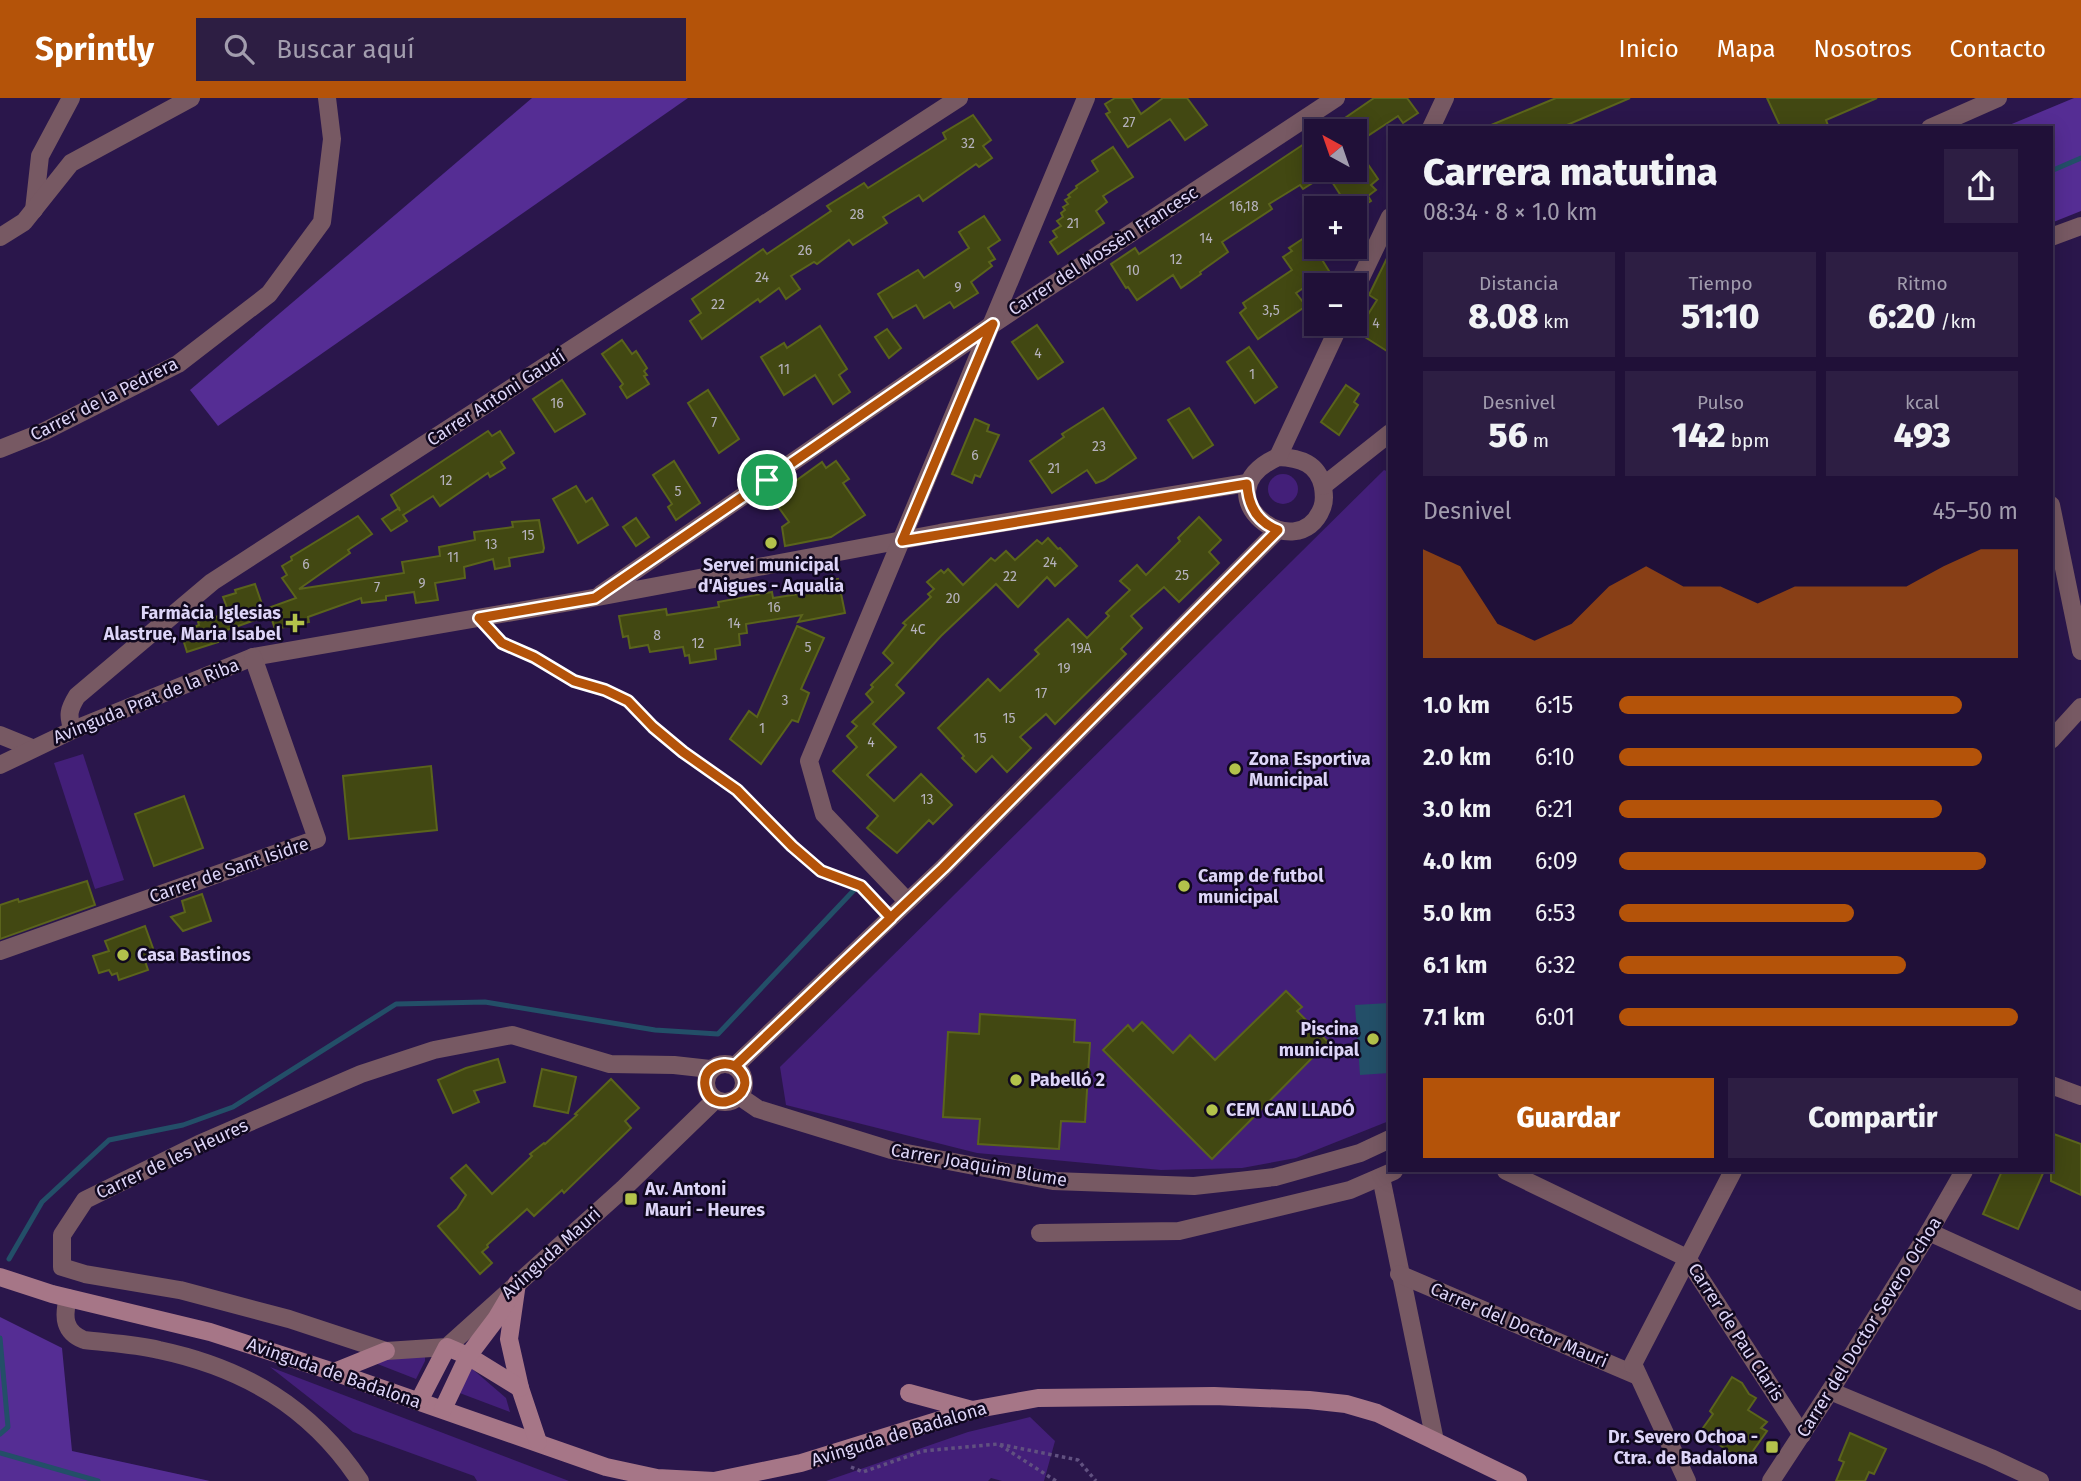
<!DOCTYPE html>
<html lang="es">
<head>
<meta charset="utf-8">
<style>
  :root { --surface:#201038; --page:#2d1e43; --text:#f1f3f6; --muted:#a29dae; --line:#3d3053; --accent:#b45309 }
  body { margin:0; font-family:"Fira Sans",sans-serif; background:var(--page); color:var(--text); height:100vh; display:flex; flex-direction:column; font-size:26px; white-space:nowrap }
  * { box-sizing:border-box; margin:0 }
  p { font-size:23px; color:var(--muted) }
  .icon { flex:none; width:38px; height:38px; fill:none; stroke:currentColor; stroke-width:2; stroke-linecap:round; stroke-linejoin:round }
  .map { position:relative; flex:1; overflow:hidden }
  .drawer { position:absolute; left:1388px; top:28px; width:665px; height:1046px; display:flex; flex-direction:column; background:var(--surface); border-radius:0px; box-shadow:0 4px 18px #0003,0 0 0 2px var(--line) }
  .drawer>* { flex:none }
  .needle { width:46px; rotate:320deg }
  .controls { position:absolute; left:1304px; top:21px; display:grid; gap:14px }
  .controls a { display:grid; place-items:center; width:63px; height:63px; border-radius:0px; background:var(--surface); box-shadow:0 4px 18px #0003,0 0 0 2px var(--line); font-size:35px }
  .pin { position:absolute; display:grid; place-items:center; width:60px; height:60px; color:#fff; margin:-30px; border:4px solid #fff; border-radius:50%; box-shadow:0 2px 7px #0007 }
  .round { display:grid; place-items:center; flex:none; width:74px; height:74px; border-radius:0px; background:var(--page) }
  .headline { display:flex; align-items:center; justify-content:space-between; height:119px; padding:0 35px }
  h1 { font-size:38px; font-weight:800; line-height:52px }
  .metrics { display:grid; grid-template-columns:repeat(3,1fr); gap:10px; height:119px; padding:7px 35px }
  .metrics div { display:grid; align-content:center; border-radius:0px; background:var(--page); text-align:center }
  .metrics b { font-size:35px; font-weight:800 }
  .metrics small { font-size:19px; font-weight:400 }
  .metrics p { font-size:19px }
  .chart { height:196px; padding:14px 35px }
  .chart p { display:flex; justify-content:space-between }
  .chart svg { width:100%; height:126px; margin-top:7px; fill:var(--accent); opacity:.7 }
  .button { display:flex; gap:14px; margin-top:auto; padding:14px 35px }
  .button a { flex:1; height:80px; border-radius:0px; background:var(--accent); color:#fff; font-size:28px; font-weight:800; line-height:80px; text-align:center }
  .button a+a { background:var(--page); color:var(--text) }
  ul { padding:0 35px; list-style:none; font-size:23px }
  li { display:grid; grid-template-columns:112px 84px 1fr; align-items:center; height:52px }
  li i { height:18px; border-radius:9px; background:var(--accent) }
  header { display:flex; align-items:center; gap:42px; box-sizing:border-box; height:98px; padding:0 35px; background:var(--accent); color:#fff }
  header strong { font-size:33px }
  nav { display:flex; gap:38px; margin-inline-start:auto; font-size:24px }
  .search { width:490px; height:63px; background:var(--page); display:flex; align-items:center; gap:18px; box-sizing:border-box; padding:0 24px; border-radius:0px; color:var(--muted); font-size:26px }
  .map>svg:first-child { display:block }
  .green { fill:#431f79 }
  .forest { fill:#552d94 }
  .water { fill:#234f68 }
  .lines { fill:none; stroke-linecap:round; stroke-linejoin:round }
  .stream { stroke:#234f68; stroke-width:5 }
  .building { fill:#424812; stroke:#5b641c; stroke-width:2 }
  .path { stroke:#615180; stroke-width:3.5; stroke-dasharray:3.5 3.5; stroke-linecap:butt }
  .street { stroke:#775963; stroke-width:18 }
  .secondary { stroke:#a67687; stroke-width:18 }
  .route-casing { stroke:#fff; stroke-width:14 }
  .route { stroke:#b45309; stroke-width:9 }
  .poi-dot { fill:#b3c24b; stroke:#10081f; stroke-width:2.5 }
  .labels { text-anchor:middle; stroke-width:5; stroke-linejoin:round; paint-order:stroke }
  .number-label { font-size:14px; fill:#b6b2be }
  .street-label { font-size:18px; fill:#ddd5f8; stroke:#10081f }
  .poi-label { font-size:18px; font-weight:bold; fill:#ddd5f8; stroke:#10081f; text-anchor:start }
</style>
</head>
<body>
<header>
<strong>Sprintly</strong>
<div class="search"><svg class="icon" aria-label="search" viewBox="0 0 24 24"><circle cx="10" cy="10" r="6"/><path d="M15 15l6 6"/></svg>Buscar aquí</div>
<nav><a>Inicio</a><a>Mapa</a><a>Nosotros</a><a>Contacto</a></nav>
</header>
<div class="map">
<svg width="2081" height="1383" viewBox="0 0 2081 1383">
  <rect width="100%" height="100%" fill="#2a164b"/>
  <!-- green -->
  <g class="green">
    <polygon points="1384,372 1389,374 1389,1023 1296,1060 1242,1070 1161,1072 977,1055 786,1007 780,969"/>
    <circle cx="1283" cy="391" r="15"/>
    <polygon points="83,656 124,782 95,791 54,665"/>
    <polygon points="425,1259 425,1263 416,1281 375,1265 379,1261"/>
    <polygon points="270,1269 569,1383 477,1383 474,1378 353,1334"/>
    <polygon points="470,1269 506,1300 510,1314 457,1294"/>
    <polygon points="1030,1319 1055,1343 1044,1383 1002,1383 991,1380 988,1383 826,1383 968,1334"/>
  </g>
  <!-- forest -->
  <g class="forest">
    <polygon points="532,0 688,0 218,328 190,292"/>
    <polygon points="2074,0 2081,0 2081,113 2051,125 2051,30 2002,30"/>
    <polygon points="0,1219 62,1250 72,1353 210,1383 0,1383"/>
  </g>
  <!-- water -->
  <polygon class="water" points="1389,905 1389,975 1360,977 1355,907"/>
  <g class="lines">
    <!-- stream -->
    <g class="stream">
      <polyline points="2051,73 2081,60"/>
      <polyline points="9,1161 42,1104 109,1042 183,1027 233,1009 396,906 485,904 655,932 718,936 856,790"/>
      <polyline points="0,1240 8,1329 0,1336"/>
      <polyline points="0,1355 98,1383"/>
    </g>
  </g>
  <!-- building -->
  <g class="building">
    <polygon points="1115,0 1131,0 1141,16 1163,0 1187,0 1207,27 1185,42 1170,21 1128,49 1106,16 1110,14 1105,6"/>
    <polygon points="1374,0 1407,0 1418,15 1403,25 1398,18 1363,41 1358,33 1326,33"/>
    <polygon points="1556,0 1630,0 1560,30 1484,30"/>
    <polygon points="1767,0 1877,0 1826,22 1829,30 1781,30"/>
    <polygon points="973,17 991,42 983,48 992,60 979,69 976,66 923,103 919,97 883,119 887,125 853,147 849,142 817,166 814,164 791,178 800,191 786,201 779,190 760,204 758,201 702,241 690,223 701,215 692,201 763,151 767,156 831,113 827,108 864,85 868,90 946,41 943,35"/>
    <polygon points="1316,38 1316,72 1358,72 1367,65 1378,81 1371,87 1376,92 1368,98 1371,103 1360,110 1330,110 1343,101 1327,76 1303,91 1300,87 1269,106 1272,111 1222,144 1228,154 1200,174 1201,176 1181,190 1173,177 1137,202 1128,189 1126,190 1111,166 1135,150 1139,156"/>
    <polygon points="1113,49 1133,79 1103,98 1107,104 1096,113 1104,125 1058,156 1050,144 1057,139 1053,133 1061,128 1057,123 1063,119 1061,115 1065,112 1063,109 1068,106 1065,102 1070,99 1068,97 1077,90 1076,88 1098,73 1092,63"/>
    <polygon points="984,118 1000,142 988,150 995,161 989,164 992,168 971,184 978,195 954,210 950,204 924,220 916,207 893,220 878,196 918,172 924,180 969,150 959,134"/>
    <polygon points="1316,132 1316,149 1336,149 1321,160 1329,173 1296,195 1306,208 1258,241 1240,215 1246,210 1243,205 1292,172 1283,159 1292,153 1289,150"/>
    <polygon points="1390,154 1390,255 1357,234 1377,202 1369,197"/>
    <polygon points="1037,227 1063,264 1038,281 1012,244"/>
    <polygon points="820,228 847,271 839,277 850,294 833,306 815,277 784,297 761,259 784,245 787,250"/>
    <polygon points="887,231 901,250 889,260 875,239"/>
    <polygon points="622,242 632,256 636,253 647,270 644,273 647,277 644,278 649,286 627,300 620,289 623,286 602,256"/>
    <polygon points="1249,249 1277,289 1255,305 1227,264"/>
    <polygon points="562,282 585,316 555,334 533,301"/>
    <polygon points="1346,287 1359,296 1354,304 1358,307 1339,337 1321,324"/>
    <polygon points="708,292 739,341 719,355 688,305"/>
    <polygon points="1103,310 1136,360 1104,382 1096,385 1087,372 1052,395 1030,363 1064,339 1062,336"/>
    <polygon points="1189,310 1213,347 1193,360 1168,322"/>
    <polygon points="975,321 989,327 987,333 999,337 980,379 975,377 972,385 952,376"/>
    <polygon points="488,333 492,338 500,333 514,355 501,364 505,370 490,379 488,375 440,408 433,398 403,417 407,423 391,433 382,421 399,410 400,413 391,397"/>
    <polygon points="674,363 700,405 676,422 668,409 672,406 653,377"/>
    <polygon points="836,363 849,381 843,385 865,417 831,439 785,448 782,429 789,424 772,400 822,364 826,370"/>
    <polygon points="576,388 586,404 592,400 608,427 578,445 553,401"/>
    <polygon points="358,418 372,436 348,452 350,455 299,491 404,475 402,464 440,458 439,449 475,442 474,434 513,429 512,424 539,422 544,450 543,454 509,460 510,468 495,471 493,461 464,469 465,480 435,485 438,502 416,505 414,494 386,498 386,502 362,505 361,500 308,519 309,524 275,531 268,510 296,500 282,480 287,477 282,468 292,462 291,459"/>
    <polygon points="1199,419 1221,442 1209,454 1219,465 1179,504 1164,489 1131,518 1142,530 1121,551 1126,556 1055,626 1046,616 1020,639 1031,650 1007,674 992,658 976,674 962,660 964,658 938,630 988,581 1000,593 1039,556 1035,552 1068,521 1087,540 1109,518 1106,515 1130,492 1120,483 1137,467 1146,477 1180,443 1178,440"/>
    <polygon points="636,420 649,439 636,448 623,429"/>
    <polygon points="1048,440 1058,451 1060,450 1077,468 1055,488 1047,479 1018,509 996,486 941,538 896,587 904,595 873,626 896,649 867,677 894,703 921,676 952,707 933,726 929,722 897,755 867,730 878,718 833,673 857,649 847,638 857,628 852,624 873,604 866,596 873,589 871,587 893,565 883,555 906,527 903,525 931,499 928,496 934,491 927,484 941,472 944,475 948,471 963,487 991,460 995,463 1006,453 1015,462 1037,442 1042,446"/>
    <polygon points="838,481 845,515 798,524 802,517 746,526 747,535 739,536 740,547 715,551 716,561 690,565 689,557 685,558 683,549 650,554 648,547 630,550 628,538 623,539 619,518 666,511 667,517 719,509 718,504 772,494 773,500 805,495 803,487"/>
    <polygon points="255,486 266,518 216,536 218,544 187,554 182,538 190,534 189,531 199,527 198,524 229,515 223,499 236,495 235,492"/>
    <polygon points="797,528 824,540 801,591 809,595 798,624 792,622 761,666 730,641 749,613 757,619"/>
    <polygon points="431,668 437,732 349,741 343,678"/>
    <polygon points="184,698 203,750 154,768 135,716"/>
    <polygon points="87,783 95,807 0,841 0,807 18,801 19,804"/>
    <polygon points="202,796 211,823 183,833 171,819 185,814 182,803"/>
    <polygon points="145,828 154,853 148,856 150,861 145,863 148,872 119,882 117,875 112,877 109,872 99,875 93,858 109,853 105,843"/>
    <polygon points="1286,893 1302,909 1297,913 1328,944 1212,1061 1103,952 1128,927 1133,933 1142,924 1173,955 1190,937 1215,962"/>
    <polygon points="980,916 1075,922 1074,944 1090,945 1085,1024 1061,1023 1059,1051 978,1046 980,1021 943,1019 948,934 979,936"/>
    <polygon points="498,961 505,984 474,993 479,1004 453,1015 438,982 466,970"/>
    <polygon points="542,971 576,979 568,1015 534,1008"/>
    <polygon points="611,981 639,1010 625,1023 631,1030 564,1095 562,1092 534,1118 527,1111 487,1147 488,1149 482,1154 492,1165 480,1176 438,1128 457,1111 466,1097 451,1080 466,1067 492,1096 532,1058 530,1056 544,1045 545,1046 577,1017 575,1016"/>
    <polygon points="2051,1035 2081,1046 2081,1097 2051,1083"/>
    <polygon points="2002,1073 2044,1073 2018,1131 1983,1116"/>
    <polygon points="1732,1279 1742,1285 1749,1296 1756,1300 1748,1312 1767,1324 1761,1330 1767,1333 1745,1364 1700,1334 1713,1316 1710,1313"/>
    <polygon points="1850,1335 1886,1351 1874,1376 1869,1374 1865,1383 1836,1383 1844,1364 1839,1362"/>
  </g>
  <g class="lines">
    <!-- path -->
    <g class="path">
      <polyline points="492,534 502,545 534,559 574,583 605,592 628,603 653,629 683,654 737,692 791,748 821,773 861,788 880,808"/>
      <polyline points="1000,1347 1056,1383"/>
      <polyline points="851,1369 863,1374 923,1353 998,1346 1078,1362 1096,1383"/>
    </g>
    <!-- street -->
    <g class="street">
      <polyline points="1431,30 1445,0"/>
      <polyline points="1930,30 1998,0"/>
      <polyline points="34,112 40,58 71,0"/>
      <polyline points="0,139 24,124 71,65 191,0"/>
      <polyline points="2051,139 2081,128"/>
      <polyline points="1354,194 1390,119"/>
      <polyline points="0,351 45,333 178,266 269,196 322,124 332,41 327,0"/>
      <path d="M1278 359C1300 360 1318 365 1323 389 1324 396 1325 403 1322 410 1298 472 1197 396 1278 359Z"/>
      <polyline points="1278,359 1340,226"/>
      <polyline points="1323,388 1390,335"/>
      <polyline points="2051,407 2081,553"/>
      <polyline points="601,496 993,226 1336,0"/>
      <path d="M73 632C67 617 69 611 77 598L212 484 959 0"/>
      <polyline points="0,637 32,650"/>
      <polyline points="2051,642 2081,609"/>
      <polyline points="0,667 73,632 253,559 582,502 940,435 1247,385"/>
      <polyline points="907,803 824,716 809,663 1086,0"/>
      <polyline points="0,853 317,741 253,559"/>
      <circle cx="725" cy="985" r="19"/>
      <polyline points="735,968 943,770 1278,432"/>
      <polyline points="710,971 674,967 610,966 512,937 434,952 361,976 199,1046 85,1102 62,1137 62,1169 85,1176 180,1192 289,1221 386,1253 447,1249 623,1091 715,1002"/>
      <polyline points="2051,987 2081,998"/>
      <polyline points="739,998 758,1011 891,1052 1053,1083 1194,1088 1275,1079 1360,1055 1390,1041"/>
      <polyline points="1506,1073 1687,1160 1802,1337"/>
      <polyline points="1381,1079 1435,1343"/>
      <polyline points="1929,1134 2081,1203"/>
      <polyline points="1040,1135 1179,1133 1350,1092 1394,1073"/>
      <polyline points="1399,1176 1638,1278"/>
      <path d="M68 1200C63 1219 64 1234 84 1242 109 1245 134 1246 159 1252 244 1270 311 1309 360 1383"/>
      <polyline points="1830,1293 1991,1360 2040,1383"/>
      <polyline points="1687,1383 1633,1266 1733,1073"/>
      <polyline points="1771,1383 1830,1293 1929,1134 1964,1073"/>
    </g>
    <!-- secondary -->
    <g class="secondary">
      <polyline points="0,1179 52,1196 210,1234 334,1274 606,1369 657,1380 714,1383 801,1365 972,1312 1038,1300 1214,1298 1309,1302 1346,1306 1377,1315 1518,1383"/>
      <polyline points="517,1185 509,1241 520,1290 538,1344"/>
      <polyline points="334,1274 386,1253"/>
      <polyline points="909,1295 972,1312"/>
      <polyline points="419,1303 447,1249 468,1258 520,1290"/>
      <polyline points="443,1311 468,1258 496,1221 512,1194"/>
    </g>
  </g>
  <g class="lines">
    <!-- route casing -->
    <g class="route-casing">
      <path id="route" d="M767 382 595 500 479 520 502 545 534 559 574 583 605 592 628 603 653 629 683 654 737 692 792 748 821 773 861 788 891 820 735 968C721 962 702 970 705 988 711 1023 767 993 735 968L943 770 1278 432C1257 424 1248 407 1247 386L902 443 993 226 767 382"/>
    </g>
    <!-- route -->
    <use href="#route" class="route"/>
  </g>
  <!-- markers -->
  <g class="poi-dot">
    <circle cx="771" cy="445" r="7"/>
    <path d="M291.5 514.5h7v7h7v7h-7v7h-7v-7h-7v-7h7z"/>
    <circle cx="1235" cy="671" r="7"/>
    <circle cx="1184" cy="788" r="7"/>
    <circle cx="123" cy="857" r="7"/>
    <circle cx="1373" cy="941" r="7"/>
    <circle cx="1016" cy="982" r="7"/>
    <circle cx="1212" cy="1012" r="7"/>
    <rect x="624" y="1094" width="14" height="14" rx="3.5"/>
    <rect x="1765" y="1342" width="14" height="14" rx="3.5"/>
  </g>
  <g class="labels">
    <!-- number labels -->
    <g class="number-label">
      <text x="1129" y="29">27</text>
      <text x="968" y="50">32</text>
      <text x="1244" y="113">16,18</text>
      <text x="857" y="121">28</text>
      <text x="1073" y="130">21</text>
      <text x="1206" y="145">14</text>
      <text x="805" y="157">26</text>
      <text x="1176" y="166">12</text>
      <text x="1133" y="177">10</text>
      <text x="762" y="184">24</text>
      <text x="958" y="194">9</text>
      <text x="718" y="211">22</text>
      <text x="1271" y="217">3,5</text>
      <text x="1376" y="230">4</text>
      <text x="1038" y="260">4</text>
      <text x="784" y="276">11</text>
      <text x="1252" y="281">1</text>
      <text x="557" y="310">16</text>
      <text x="714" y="329">7</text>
      <text x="1099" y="353">23</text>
      <text x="975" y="362">6</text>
      <text x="1054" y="375">21</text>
      <text x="446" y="387">12</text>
      <text x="678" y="398">5</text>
      <text x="528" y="442">15</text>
      <text x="491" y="451">13</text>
      <text x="453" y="464">11</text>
      <text x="1050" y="469">24</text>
      <text x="306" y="471">6</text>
      <text x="1182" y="482">25</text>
      <text x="1010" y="483">22</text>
      <text x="422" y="490">9</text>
      <text x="377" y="494">7</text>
      <text x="953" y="505">20</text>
      <text x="774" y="514">16</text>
      <text x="734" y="530">14</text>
      <text x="918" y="536">4C</text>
      <text x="657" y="542">8</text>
      <text x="698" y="550">12</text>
      <text x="808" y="554">5</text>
      <text x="1081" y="555">19A</text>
      <text x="1064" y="575">19</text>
      <text x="1041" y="600">17</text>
      <text x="785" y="607">3</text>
      <text x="1009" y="625">15</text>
      <text x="762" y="635">1</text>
      <text x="980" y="645">15</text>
      <text x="871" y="649">4</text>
      <text x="927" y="706">13</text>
    </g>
    <!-- street labels -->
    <g class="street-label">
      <text transform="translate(1103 153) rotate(-33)" y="6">Carrer del Mossèn Francesc</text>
      <text transform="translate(496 300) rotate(-33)" y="6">Carrer Antoni Gaudí</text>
      <text transform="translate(104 301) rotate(-27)" y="6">Carrer de la Pedrera</text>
      <text transform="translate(146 603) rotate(-22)" y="6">Avinguda Prat de la Riba</text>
      <text transform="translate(229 772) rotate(-19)" y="6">Carrer de Sant Isidre</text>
      <text transform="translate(172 1061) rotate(-25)" y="6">Carrer de les Heures</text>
      <text transform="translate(979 1067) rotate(10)" y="6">Carrer Joaquim Blume</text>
      <text transform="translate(551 1155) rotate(-42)" y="6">Avinguda Mauri</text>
      <text transform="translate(1519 1227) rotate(23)" y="6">Carrer del Doctor Mauri</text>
      <text transform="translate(1869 1229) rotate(-58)" y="6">Carrer del Doctor Severo Ochoa</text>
      <text transform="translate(1736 1234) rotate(57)" y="6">Carrer de Pau Claris</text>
      <text transform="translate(334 1275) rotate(19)" y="6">Avinguda de Badalona</text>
      <text transform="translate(899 1336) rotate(-17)" y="6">Avinguda de Badalona</text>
    </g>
    <!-- poi labels -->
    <g class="poi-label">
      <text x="771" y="473" text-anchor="middle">Servei municipal<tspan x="771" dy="21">d'Aigues - Aqualia</tspan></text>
      <text x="281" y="521" text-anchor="end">Farmàcia Iglesias<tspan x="281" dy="21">Alastrue, Maria Isabel</tspan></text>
      <text x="1249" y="667">Zona Esportiva<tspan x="1249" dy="21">Municipal</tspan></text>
      <text x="1198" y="784">Camp de futbol<tspan x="1198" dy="21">municipal</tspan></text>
      <text x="137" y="863">Casa Bastinos</text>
      <text x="1359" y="937" text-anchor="end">Piscina<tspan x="1359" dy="21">municipal</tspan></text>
      <text x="1030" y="988">Pabelló 2</text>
      <text x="1226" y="1018">CEM CAN LLADÓ</text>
      <text x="645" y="1097">Av. Antoni<tspan x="645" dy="21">Mauri - Heures</tspan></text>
      <text x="1758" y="1345" text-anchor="end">Dr. Severo Ochoa -<tspan x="1758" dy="21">Ctra. de Badalona</tspan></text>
    </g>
  </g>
</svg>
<div class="controls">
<a><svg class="needle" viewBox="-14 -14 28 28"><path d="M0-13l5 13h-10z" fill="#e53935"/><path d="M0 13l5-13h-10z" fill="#a29dae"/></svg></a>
<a>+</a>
<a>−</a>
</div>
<div class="pin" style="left:767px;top:382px;background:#1e9e55"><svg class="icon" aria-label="arrive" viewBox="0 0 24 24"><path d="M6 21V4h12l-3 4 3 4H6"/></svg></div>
<section class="drawer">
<div class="headline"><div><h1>Carrera matutina</h1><p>08:34 · 8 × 1.0 km</p></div><a class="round"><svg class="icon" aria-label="share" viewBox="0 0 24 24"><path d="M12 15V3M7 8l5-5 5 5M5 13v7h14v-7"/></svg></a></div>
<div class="metrics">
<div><p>Distancia</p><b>8.08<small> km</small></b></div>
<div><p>Tiempo</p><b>51:10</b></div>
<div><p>Ritmo</p><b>6:20<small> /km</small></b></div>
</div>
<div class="metrics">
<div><p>Desnivel</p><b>56<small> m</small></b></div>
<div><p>Pulso</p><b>142<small> bpm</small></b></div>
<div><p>kcal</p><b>493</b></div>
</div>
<div class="chart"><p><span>Desnivel</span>45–50 m</p>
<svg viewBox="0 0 160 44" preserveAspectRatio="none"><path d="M0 44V6L10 12L20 32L30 38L40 32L50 19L60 12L70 19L80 19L90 25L100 19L110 19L120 19L130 19L140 12L150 6L160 6V44z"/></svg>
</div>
<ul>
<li><b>1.0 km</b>6:15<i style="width:86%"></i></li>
<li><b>2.0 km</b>6:10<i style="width:91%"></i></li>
<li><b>3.0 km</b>6:21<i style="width:81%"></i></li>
<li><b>4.0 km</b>6:09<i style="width:92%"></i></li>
<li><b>5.0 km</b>6:53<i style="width:59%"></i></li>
<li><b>6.1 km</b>6:32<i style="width:72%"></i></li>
<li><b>7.1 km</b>6:01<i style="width:100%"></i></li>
</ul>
<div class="button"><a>Guardar</a><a>Compartir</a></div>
</section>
</div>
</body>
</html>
